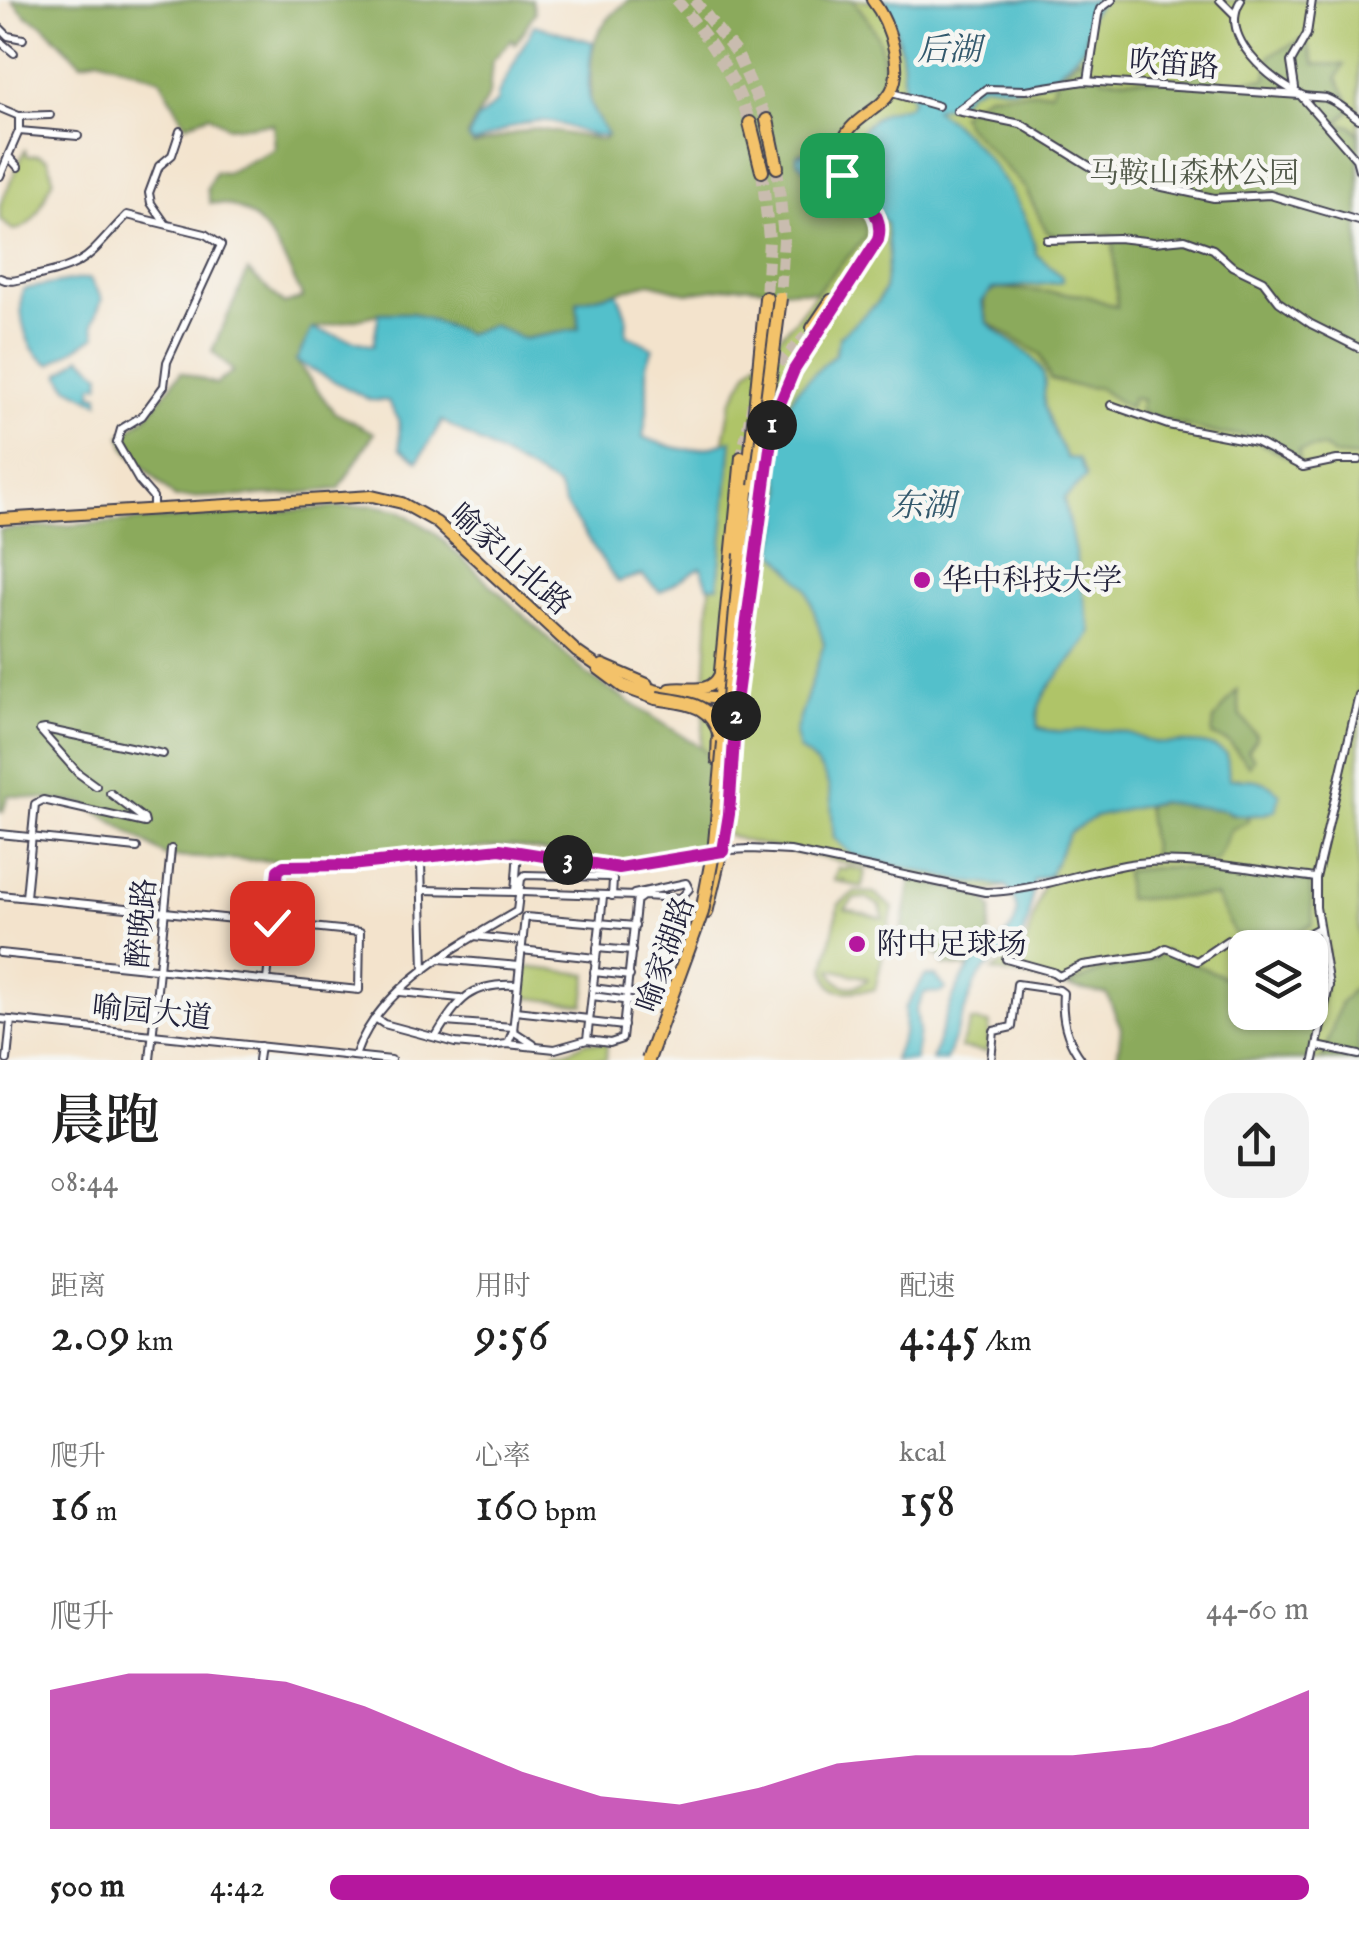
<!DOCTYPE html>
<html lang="zh">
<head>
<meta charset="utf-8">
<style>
  :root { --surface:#fff; --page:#f2f2f2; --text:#222; --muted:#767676; --accent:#b5179e }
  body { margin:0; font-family:"IM FELL English","Noto Serif SC",serif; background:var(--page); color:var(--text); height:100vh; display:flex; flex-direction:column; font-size:38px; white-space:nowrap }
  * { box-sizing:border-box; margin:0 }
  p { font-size:32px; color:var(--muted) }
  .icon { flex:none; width:55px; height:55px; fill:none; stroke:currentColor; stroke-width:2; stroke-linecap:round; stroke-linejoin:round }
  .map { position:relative; height:1060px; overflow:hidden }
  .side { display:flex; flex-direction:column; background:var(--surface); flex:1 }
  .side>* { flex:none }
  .fabs { position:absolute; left:1228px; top:930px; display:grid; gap:20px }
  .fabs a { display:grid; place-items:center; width:100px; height:100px; border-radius:20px; background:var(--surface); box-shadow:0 2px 8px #0004; font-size:50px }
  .pin { position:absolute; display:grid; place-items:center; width:85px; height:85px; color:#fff; margin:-42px; border-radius:20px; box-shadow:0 5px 15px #0006 }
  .km { position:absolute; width:50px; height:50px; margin:-25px; border-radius:50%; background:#222; color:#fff; font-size:28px; line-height:50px; text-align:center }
  .round { display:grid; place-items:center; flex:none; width:105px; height:105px; border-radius:30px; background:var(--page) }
  .head { display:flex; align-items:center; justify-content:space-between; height:170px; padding:0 50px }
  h1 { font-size:55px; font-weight:600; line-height:75px }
  .metrics { display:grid; grid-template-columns:repeat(3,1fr); gap:15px; height:170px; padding:10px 50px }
  .metrics div { display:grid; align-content:center }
  .metrics b { font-size:50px; font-weight:600 }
  .metrics small { font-size:28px; font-weight:400 }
  .metrics p { font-size:28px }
  .chart { height:280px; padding:20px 50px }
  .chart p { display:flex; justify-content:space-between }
  .chart svg { width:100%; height:180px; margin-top:10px; fill:var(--accent); opacity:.7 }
  ul { padding:0 50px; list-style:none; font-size:32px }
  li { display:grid; grid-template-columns:160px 120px 1fr; align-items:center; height:75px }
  li i { height:25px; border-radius:12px; background:var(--accent) }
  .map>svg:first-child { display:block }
  .green { fill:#afc468; stroke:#687352; stroke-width:2.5; fill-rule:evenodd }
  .forest { fill:#8baa5c; stroke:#56664c; stroke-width:2.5 }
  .water { fill:#53c0cb; stroke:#3a7183; stroke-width:2.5 }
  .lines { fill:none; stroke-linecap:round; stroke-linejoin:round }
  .major-tunnel { stroke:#c9bcaf; stroke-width:10; stroke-dasharray:10 5; stroke-linecap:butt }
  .highway-tunnel { stroke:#c9bcaf; stroke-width:12; stroke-dasharray:12 6; stroke-linecap:butt }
  .minor-casing { stroke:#413f51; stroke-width:10 }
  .major-casing { stroke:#413f51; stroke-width:14 }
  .highway-casing { stroke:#413f51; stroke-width:16 }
  .minor { stroke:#fff; stroke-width:6 }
  .major { stroke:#f3c26a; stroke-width:10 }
  .highway { stroke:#f3c26a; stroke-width:12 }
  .highway-bridge-casing { stroke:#413f51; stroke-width:16; stroke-linecap:butt }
  .highway-bridge { stroke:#f3c26a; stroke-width:12 }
  .route-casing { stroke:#fff; stroke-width:20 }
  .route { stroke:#b5179e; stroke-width:12 }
  .poi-dot { fill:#b5179e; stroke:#f6f6f2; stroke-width:4 }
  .labels { text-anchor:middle; stroke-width:9; stroke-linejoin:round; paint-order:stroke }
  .street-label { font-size:30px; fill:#22223b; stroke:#f6f6f2 }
  .park-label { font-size:30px; fill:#535b4b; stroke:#f6f6f2 }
  .poi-label { font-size:30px; fill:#22223b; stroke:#f6f6f2; text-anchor:start }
  .water-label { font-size:32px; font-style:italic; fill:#33596d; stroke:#f6f6f2 }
</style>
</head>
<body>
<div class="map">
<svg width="1359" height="1060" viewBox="0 0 1359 1060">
  <rect width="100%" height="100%" fill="#f6f6f2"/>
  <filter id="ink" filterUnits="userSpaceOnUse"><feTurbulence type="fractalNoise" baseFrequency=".01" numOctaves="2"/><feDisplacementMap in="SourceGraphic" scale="20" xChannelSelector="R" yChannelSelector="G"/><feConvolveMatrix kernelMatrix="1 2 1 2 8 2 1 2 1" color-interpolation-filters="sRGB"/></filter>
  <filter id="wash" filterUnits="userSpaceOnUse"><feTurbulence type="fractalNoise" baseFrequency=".0048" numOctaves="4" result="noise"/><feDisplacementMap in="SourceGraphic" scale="40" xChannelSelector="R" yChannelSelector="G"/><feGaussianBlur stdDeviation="2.25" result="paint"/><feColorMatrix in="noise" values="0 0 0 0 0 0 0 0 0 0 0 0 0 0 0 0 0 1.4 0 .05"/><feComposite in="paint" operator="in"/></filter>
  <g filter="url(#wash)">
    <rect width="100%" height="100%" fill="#f3e3cc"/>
    <!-- green -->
    <g class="green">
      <path d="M843 0H1359V1060H1119L1123 1029 1108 991 992 971 1024 948 1043 885 1052 876 985 892 748 842 728 835 708 820 699 802 697 777 703 729 715 489 731 403 749 370 795 320 858 240 818 166ZM1245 948H1310V1012H1245Z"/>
      <path d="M25 150 28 156 39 155 48 159 53 178C44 197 37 229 13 230L0 220V205Z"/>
      <polygon points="847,867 865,871 862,887 843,883 844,878 842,882 834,881 838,868 846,870"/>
      <path d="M855 892 874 893 893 908 875 990C853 989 829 1002 825 968L839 904ZM867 898 880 906 884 919 845 909 854 899ZM831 969 867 978 868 979C854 992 836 988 831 969Z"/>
      <polygon points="526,967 588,974 584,1005 523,997"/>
      <polygon points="971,1021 990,1024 987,1052 960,1048"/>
      <polygon points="586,1042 607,1044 606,1060 555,1059 556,1051 568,1051"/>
    </g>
    <!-- forest -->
    <g class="forest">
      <path d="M12 0H532L535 12 515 44 512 39 492 61 489 95 467 136 474 145 533 128 604 140 607 135C602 126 595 116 591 106 588 99 592 91 591 83 589 41 596 26 629 0H853C877 29 886 45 883 85L859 107 827 147 799 153 811 176H827L866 222V237L816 292 738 286 687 293 650 283 577 302 580 329 523 339 492 325 467 334 411 313 379 314 312 329 296 361 334 412 374 433 339 489 280 495 175 498 126 449 121 436 147 416 181 372 216 384 233 371 212 351 248 271 284 304 303 298C284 259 262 201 210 203L207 189 215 172 226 173 275 149 273 124 228 127 209 115 186 125 160 79 98 58 81 63 43 25 26 16Z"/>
      <polygon points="1305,38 1315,64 1344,65 1337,78 1352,108 1337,123 1352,126 1359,135 1359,457 1334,455 1323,447 1299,450 1299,463 1244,435 1220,434 1165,421 1139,411 1142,400 1132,398 1129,408 1098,388 1075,386 1050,379 1040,354 987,322 984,298 993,289 1000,288 1084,295 1117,307 1113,237 1110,234 1075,235 1066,240 1047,232 1025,188 966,125 960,114 987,94 1051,91 1058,77 1078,57 1103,78 1178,80 1190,76 1208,62 1218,82 1266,79 1270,55"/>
      <polygon points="372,505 399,510 435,533 589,676 705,750 714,768 706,839 692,851 614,864 512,846 300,862 173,857 166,856 85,804 8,795 3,812 0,811 0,530"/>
      <polygon points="1237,690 1240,715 1256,735 1255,741 1248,751 1254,759 1249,766 1229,742 1212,736 1214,720"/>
      <polygon points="1162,802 1225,810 1231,814 1248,814 1248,821 1231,830 1216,862 1153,857 1146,805"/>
      <polygon points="1166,867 1310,881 1313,924 1284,939 1235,935 1216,896 1127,899 1125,871"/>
      <polygon points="911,879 983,896 992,909 986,958 968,968 943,965 941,957 900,941"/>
      <polygon points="1308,944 1321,954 1323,992 1311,1060 1117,1060 1121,1028 1107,994 1066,987 1103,970 1155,958 1165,951 1245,986 1245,1012 1310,1012"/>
      <polygon points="1359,982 1359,1060 1322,1060 1340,1004"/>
    </g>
    <!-- water -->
    <g class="water">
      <path d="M882 0H1104L1090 15 1084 47 1050 80 1013 88 984 84 968 92 958 103 934 109C939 114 946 117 953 123 985 151 1032 211 1036 254L1062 277 1063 281 1057 283 992 289 982 302 987 322C1003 340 1028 347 1041 369 1049 383 1041 395 1045 408 1050 424 1058 442 1067 458L1078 459 1086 477 1064 499 1091 632C1077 663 1030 691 1038 728 1065 736 1095 726 1123 732 1136 734 1146 742 1160 743 1185 744 1205 739 1227 754L1229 779C1248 778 1268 778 1280 795L1276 810C1263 816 1237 818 1225 810L1159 802 1095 817 1069 833 1049 875 1034 880 1029 917 1023 935 1015 946 985 969 975 983 946 1060H932C941 1031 950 998 966 973 986 942 1039 931 1006 886L965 882 852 855 834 838C829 797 837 774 799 750L795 733 824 644 807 589 774 551 783 489 774 461 787 407 797 390 835 354 840 336 877 303 884 290 889 254 886 223 844 164C854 132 874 110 908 106L913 98 903 86C904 55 898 26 882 0Z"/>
      <path d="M534 25 593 42C590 57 586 92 591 106 595 116 602 126 607 135 585 139 566 122 544 121 521 120 495 135 474 143L468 138 476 121 498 101 497 96Z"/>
      <polygon points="827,147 827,176 811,176 797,161 797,155"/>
      <path d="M81 279H90L102 299 93 324 96 336 51 364C26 355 17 314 23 289Z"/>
      <path d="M617 292 627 317 626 334 653 348 647 364V413L643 437C681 452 693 454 732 440L718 586H708L701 567 660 592 642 575 617 582 565 505 558 487 442 421 418 461 400 448 399 420 388 401 370 400 296 361 312 329 373 346 379 313H412L467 334 492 325 524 339 579 329 577 302Z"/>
      <polygon points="81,357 101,374 100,385 93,385 92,394 99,395 99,403 68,387 60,374"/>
      <polygon points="925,976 936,976 946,989 940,993 925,992 916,1009 919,1031 915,1060 894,1060 904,1032 905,1008"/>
    </g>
  </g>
  <g filter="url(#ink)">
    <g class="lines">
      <!-- major-tunnel -->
      <g class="major-tunnel">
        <polyline points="769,375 812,328"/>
        <polyline points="741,457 752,402"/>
      </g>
      <!-- highway-tunnel -->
      <g class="highway-tunnel">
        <path d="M676 0C709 38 734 75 750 123"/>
        <polyline points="694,0 737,54 767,120"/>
        <polyline points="777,167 784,239 780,298"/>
        <polyline points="762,171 769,239 766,298"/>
      </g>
      <!-- minor casing -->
      <g class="minor-casing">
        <g id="minor">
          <polyline points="1220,0 1235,15"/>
          <path d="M1241 0C1217 37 1272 82 1302 95 1309 98 1318 96 1326 98 1338 102 1348 112 1359 119"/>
          <polyline points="0,28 8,36 23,39"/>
          <polyline points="2,43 14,53"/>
          <polyline points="1088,81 1098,15 1100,9 1112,0"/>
          <polyline points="1295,88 1291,62 1307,34 1312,0"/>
          <polyline points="892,93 938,106"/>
          <polyline points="0,108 19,116 50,115"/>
          <polyline points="957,111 986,89 1026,90 1084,81 1300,95 1356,159 1359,170"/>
          <polyline points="957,111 1021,124 1091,167 1158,186 1214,198 1270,195 1359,221"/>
          <polyline points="19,116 19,131 78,136"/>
          <polyline points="18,167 8,156 19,131"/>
          <polyline points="0,176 8,157"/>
          <polyline points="165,223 151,203 149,193 159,166 172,155 180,131"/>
          <polyline points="1047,240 1118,238 1154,242 1185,239 1213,249 1232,266 1263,281 1279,302 1311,324 1359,348"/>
          <path d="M0 278C12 284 18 279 30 277 91 265 87 256 127 215L205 234 221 245 167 362 164 386 142 416 121 429 117 443 139 481 153 497V506"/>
          <polyline points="1111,405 1168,425 1256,442 1303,467 1337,460 1359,460"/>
          <polyline points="96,786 78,773 40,730 45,729 163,754"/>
          <polyline points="0,834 137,848"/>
          <polyline points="421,863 424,970"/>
          <polyline points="422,890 515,892 518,850"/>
          <polyline points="634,894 686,883 689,889 681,898 643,896 639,899"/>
          <polyline points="0,895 360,932 359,990 0,953"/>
          <polyline points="26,897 35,804 43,800 145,823 144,819 110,793"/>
          <polyline points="474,936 521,941"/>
          <polyline points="597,948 632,951"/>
          <polyline points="521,950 596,958"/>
          <polyline points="440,959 519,966"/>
          <polyline points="1006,959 1053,972 1059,976 1083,965 1154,955 1166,948 1197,961 1228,940 1285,946 1319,928"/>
          <polyline points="594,972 630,976"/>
          <path d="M267 980 278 870 284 865H350L500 849 619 868 711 851 750 849 790 851 985 892C1036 892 1086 869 1138 863 1195 857 1259 871 1316 878"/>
          <polyline points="400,992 460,998"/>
          <polyline points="592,996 646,1003 655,1001 647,995 593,988"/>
          <polyline points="515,1011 589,1019"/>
          <polyline points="375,1018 384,1024 455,1043 487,1046 507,1044 555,1049 587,1040 610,1043 622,1039 637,896 521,892"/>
          <polyline points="0,1019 391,1060"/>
          <polyline points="445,1022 513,1027"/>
          <polyline points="589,1022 624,1026"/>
          <polyline points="513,1031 525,917 635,926"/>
          <path d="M436 1036C458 1000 471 982 517 985"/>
          <polyline points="587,1040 603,897"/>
          <polyline points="508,1043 513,1031 533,1044"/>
          <polyline points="1317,1046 1359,1055"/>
          <path d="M355 1056C379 986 458 946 517 911L521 879 525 875 610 877 613 879 612 896"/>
          <polyline points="7,1060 11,1020"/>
          <polyline points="150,1060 171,849"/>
          <polyline points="258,1060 260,1046"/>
          <path d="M991 1060 994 1031 1012 1027 1017 984 1059 990 1063 993C1061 1018 1066 1040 1082 1060"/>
          <polyline points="1314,1060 1329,986 1316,907 1316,878 1359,695"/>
        </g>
      </g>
      <!-- major casing -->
      <g class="major-casing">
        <g id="major">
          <polyline points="812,328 831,300"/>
          <polyline points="0,519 372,496 402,503 436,522 577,652 606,672"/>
          <polyline points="603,665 647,684"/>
          <polyline points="640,686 670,694 732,700"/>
          <path d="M670 689C688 686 709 695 719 676"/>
          <polyline points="717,760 720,671 741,457"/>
          <path d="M730 801 737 695 774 418 795 370 877 240C888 198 835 196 840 153 846 103 909 118 894 50 890 31 884 15 872 0"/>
          <polyline points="707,913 725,837"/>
        </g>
      </g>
      <!-- highway casing -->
      <g class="highway-casing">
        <g id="highway">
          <polyline points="767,120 777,167"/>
          <polyline points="750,123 762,171"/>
          <polyline points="741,554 766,298"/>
          <polyline points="599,668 623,686 656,698"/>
          <polyline points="727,816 730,794"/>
        </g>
      </g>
      <!-- minor -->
      <use href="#minor" class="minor"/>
      <!-- major -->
      <use href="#major" class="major"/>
      <!-- highway -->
      <use href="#highway" class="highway"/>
      <!-- highway-bridge casing -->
      <g class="highway-bridge-casing">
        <g id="highway-bridge">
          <polyline points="756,486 780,298"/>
          <path d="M656 698C685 703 711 702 720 736"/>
          <polyline points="722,844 727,816"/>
          <polyline points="648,1060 702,912 715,843 741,554"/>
        </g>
      </g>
      <!-- highway-bridge -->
      <use href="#highway-bridge" class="highway-bridge"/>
    </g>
  </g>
  <g class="lines" filter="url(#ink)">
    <!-- route casing -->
    <g class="route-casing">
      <path id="route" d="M272 923 278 870 284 866 350 865 500 849 619 868 723 851 729 814 737 695 774 418 794 370 878 240C886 209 857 199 842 175"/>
    </g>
    <!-- route -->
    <use href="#route" class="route"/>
  </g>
  <!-- markers -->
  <g class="poi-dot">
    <circle cx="922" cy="580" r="10"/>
    <circle cx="857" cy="944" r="10"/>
  </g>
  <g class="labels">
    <!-- street labels -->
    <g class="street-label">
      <text transform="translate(1174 64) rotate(4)" y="10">吹笛路</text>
      <text transform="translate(511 559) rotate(42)" y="10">喻家山北路</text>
      <text transform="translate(141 923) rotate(-85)" y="10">醉晚路</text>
      <text transform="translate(665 954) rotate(-71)" y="10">喻家湖路</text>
      <text transform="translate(152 1012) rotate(6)" y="10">喻园大道</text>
    </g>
    <!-- park labels -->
    <g class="park-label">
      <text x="1194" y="183">马鞍山森林公园</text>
    </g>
    <!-- poi labels -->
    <g class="poi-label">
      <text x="942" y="590">华中科技大学</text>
      <text x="877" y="954">附中足球场</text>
    </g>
    <!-- water labels -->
    <g class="water-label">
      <text x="949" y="60">后湖</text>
      <text x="923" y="516">东湖</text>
    </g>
  </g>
</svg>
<div class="fabs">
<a><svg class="icon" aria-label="layers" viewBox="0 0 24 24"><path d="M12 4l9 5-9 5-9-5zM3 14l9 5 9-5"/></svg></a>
</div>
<div class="pin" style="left:842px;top:175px;background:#1e9e55"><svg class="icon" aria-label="arrive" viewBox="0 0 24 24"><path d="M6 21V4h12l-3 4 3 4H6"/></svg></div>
<div class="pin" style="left:272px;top:923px;background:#d93025"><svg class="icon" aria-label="check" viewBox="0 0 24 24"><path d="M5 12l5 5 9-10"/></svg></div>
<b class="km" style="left:772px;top:425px">1</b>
<b class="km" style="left:736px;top:716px">2</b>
<b class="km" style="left:568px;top:860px">3</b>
</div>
<section class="side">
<div class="head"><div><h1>晨跑</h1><p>08:44</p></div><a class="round"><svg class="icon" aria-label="share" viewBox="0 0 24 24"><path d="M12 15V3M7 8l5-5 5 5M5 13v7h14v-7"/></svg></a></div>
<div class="metrics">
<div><p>距离</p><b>2.09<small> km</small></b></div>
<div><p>用时</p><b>9:56</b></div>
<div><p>配速</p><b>4:45<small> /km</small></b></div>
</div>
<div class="metrics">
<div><p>爬升</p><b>16<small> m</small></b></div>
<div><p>心率</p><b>160<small> bpm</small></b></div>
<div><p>kcal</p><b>158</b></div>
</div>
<div class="chart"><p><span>爬升</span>44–60 m</p>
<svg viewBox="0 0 160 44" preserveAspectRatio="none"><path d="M0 44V10L10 6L20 6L30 8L40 14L50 22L60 30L70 36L80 38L90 34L100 28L110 26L120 26L130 26L140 24L150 18L160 10V44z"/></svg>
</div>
<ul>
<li><b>500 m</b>4:42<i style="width:100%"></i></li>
</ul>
</section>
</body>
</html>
